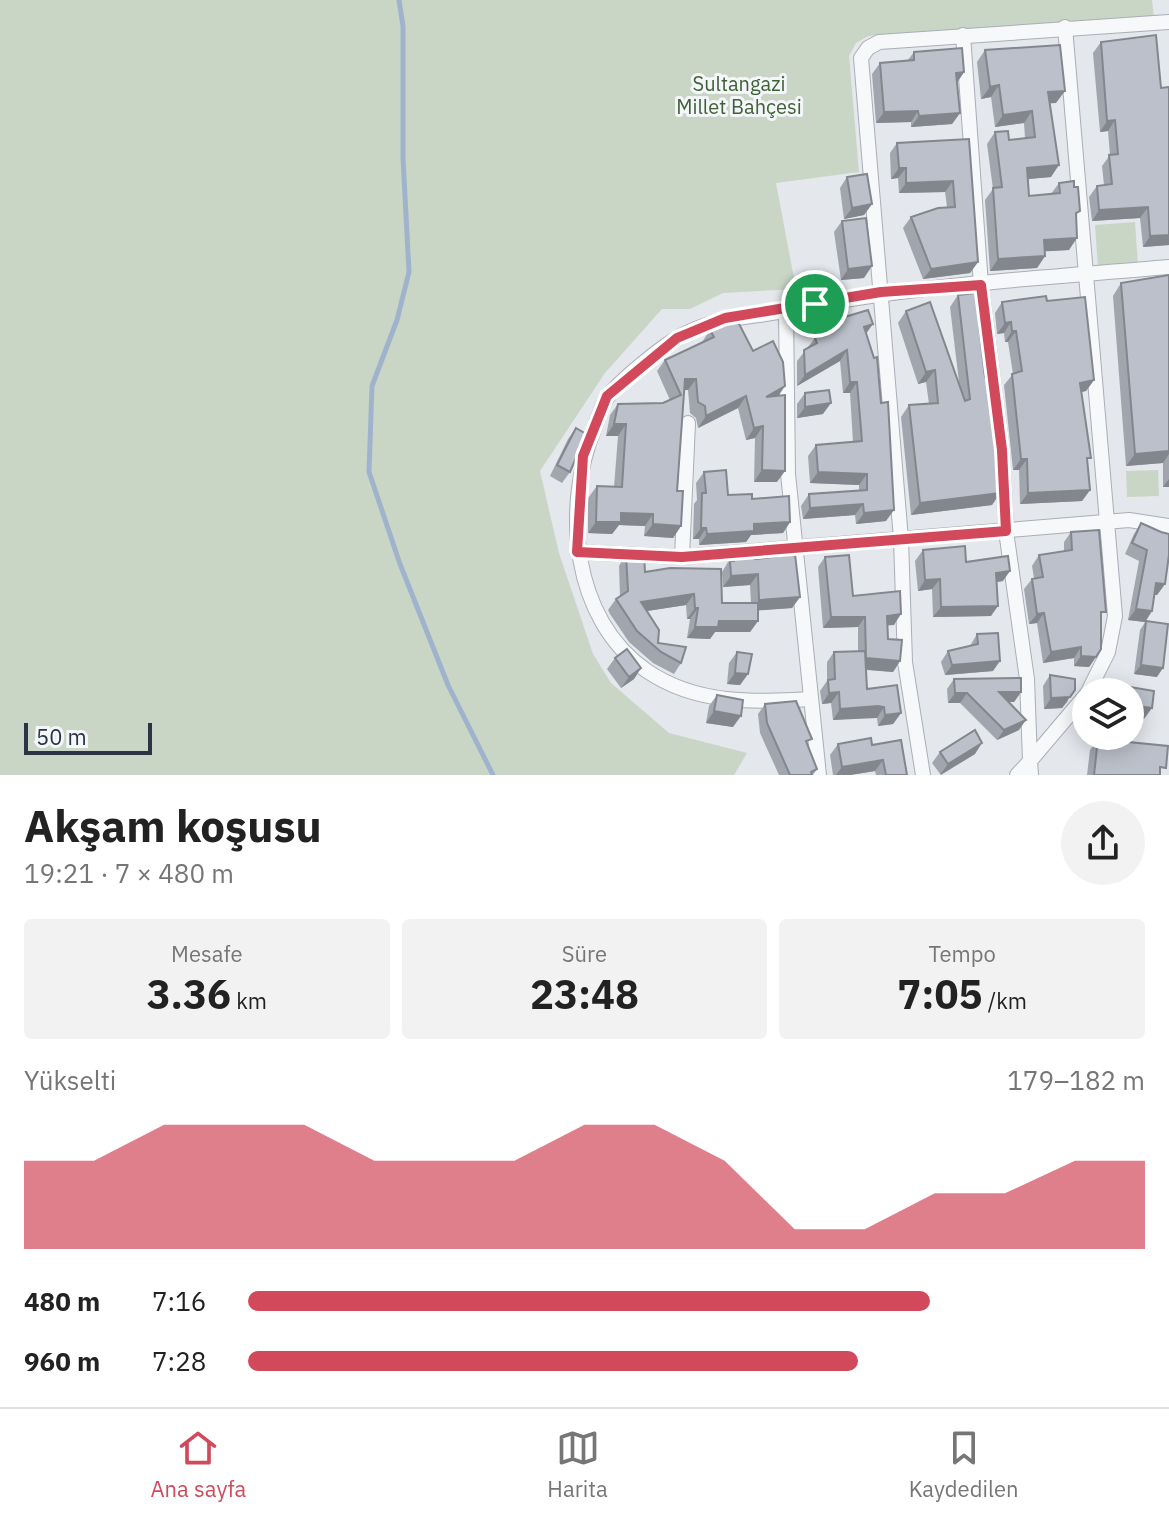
<!DOCTYPE html>
<html lang="tr">
<head>
<meta charset="utf-8">
<style>
  :root { --surface:#fff; --page:#f2f2f2; --text:#222; --muted:#767676; --line:#e0e0e0; --accent:#d1495b }
  body { margin:0; font-family:"IBM Plex Sans",sans-serif; background:var(--page); color:var(--text); height:100vh; display:flex; flex-direction:column; font-size:30px; white-space:nowrap }
  * { box-sizing:border-box; margin:0 }
  p { font-size:26px; color:var(--muted) }
  .icon { flex:none; width:44px; height:44px; fill:none; stroke:currentColor; stroke-width:2; stroke-linecap:round; stroke-linejoin:round }
  .map { position:relative; height:775px; overflow:hidden }
  .drawer { display:flex; flex-direction:column; background:var(--surface); flex:1 }
  .drawer>* { flex:none }
  .tools { position:absolute; left:1072px; top:678px; display:grid; gap:16px }
  .tools a { display:grid; place-items:center; width:72px; height:72px; border-radius:50%; background:var(--surface); box-shadow:0 4px 20px #0003; font-size:40px }
  .scale { position:absolute; left:24px; bottom:20px; width:128px; box-sizing:border-box; padding-left:8px; border:4px solid #2b3445; border-top:0; font-size:22px; line-height:28px; white-space:nowrap; color:#2b3445; -webkit-text-stroke:6px #f4f6f9; paint-order:stroke }
  .pin { position:absolute; display:grid; place-items:center; width:68px; height:68px; color:#fff; margin:-34px; border:4px solid #fff; border-radius:50%; box-shadow:0 2px 8px #0007 }
  .round { display:grid; place-items:center; flex:none; width:84px; height:84px; border-radius:42px; background:var(--page) }
  .headline { display:flex; align-items:center; justify-content:space-between; height:136px; padding:0 24px }
  h1 { font-size:44px; font-weight:800; line-height:60px }
  .stats { display:grid; grid-template-columns:repeat(3,1fr); gap:12px; height:136px; padding:8px 24px }
  .stats div { display:grid; align-content:center; border-radius:8px; background:var(--page); text-align:center }
  .stats b { font-size:40px; font-weight:800 }
  .stats small { font-size:22px; font-weight:400 }
  .stats p { font-size:22px }
  .chart { height:224px; padding:16px 24px }
  .chart p { display:flex; justify-content:space-between }
  .chart svg { width:100%; height:144px; margin-top:8px; fill:var(--accent); opacity:.7 }
  ul { padding:0 24px; list-style:none; font-size:26px }
  li { display:grid; grid-template-columns:128px 96px 1fr; align-items:center; height:60px }
  li i { height:20px; border-radius:10px; background:var(--accent) }
  .tab-bar { display:flex; justify-content:space-around; align-items:center; height:112px; border-top:2px solid var(--line); background:var(--surface); font-size:22px; color:var(--muted) }
  .tab-bar a { display:grid; justify-items:center; gap:4px }
  .tab-bar .selected { color:var(--accent) }
  .map>svg:first-child { display:block }
  .green { fill:#c9d6c5 }
  .lines { fill:none; stroke-linecap:round; stroke-linejoin:round }
  .stream { stroke:#9fb4cc; stroke-width:5 }
  .street-casing { stroke:#a9aeb7; stroke-width:16 }
  .street { stroke:#f7f8fa; stroke-width:14 }
  .wall { fill:#a1a5ae }
  .shaded-wall { fill:#83868d }
  .building { fill:#bbc0ca; stroke:#83868d; stroke-width:2 }
  .route-casing { stroke:#fff; stroke-width:16 }
  .route { stroke:#d1495b; stroke-width:10 }
  .labels { text-anchor:middle; stroke-width:6; stroke-linejoin:round; paint-order:stroke }
  .park-label { font-size:20px; fill:#3f6138; stroke:#f4f6f9 }
</style>
</head>
<body>
<div class="map">
<svg width="1169" height="775" viewBox="0 0 1169 775">
  <rect width="100%" height="100%" fill="#e4e7ec"/>
  <!-- green -->
  <g class="green">
    <polygon points="0,0 1152,0 1154,18 868,36 856,43 849,56 859,172 776,183 796,289 723,293 690,309 662,309 605,373 540,471 559,553 593,654 611,683 669,733 747,753 734,775 0,775"/>
    <polygon points="1135,222 1138,265 1098,268 1095,225"/>
    <polygon points="1158,470 1159,496 1127,497 1126,471"/>
  </g>
  <g class="lines">
    <!-- stream -->
    <polyline class="stream" points="399,0 403,26 403,158 409,272 397,320 372,386 369,472 400,564 448,685 493,775"/>
    <!-- street casing -->
    <g class="street-casing">
      <g id="street">
        <polyline points="1065,27 1115,616 1108,652 1088,692"/>
        <polyline points="963,35 981,285 1002,450 1006,531 1027,679 1030,761 1017,775"/>
        <polyline points="786,311 788,474 819,775"/>
        <polyline points="577,552 682,557 1129,520 1169,526"/>
        <polyline points="682,557 688,423"/>
        <path d="M811 699C754 702 697 705 647 671 571 619 563 507 594 429 598 419 602 404 609 395 622 379 660 348 679 337 714 317 751 318 790 310 914 285 1042 278 1169 267"/>
        <polyline points="923,775 905,662 901,539 861,58 868,48 879,42 1169,22"/>
        <polyline points="1031,775 1030,761 1086,695"/>
      </g>
    </g>
    <!-- street -->
    <use href="#street" class="street"/>
  </g>
  <!-- wall -->
  <g class="wall">
    <polygon points="1101,42 1169,245 1143,247 1140,218 1092,221 1089,197 1097,186 1104,185 1102,166 1110,155 1108,131 1100,132 1093,53"/>
    <polygon points="985,50 1056,103 1050,103 1051,177 1027,179 1029,196 1051,194 1059,183 1076,217 1069,250 1045,251 1045,256 1037,268 990,271 985,200 993,189 987,144 995,132 1009,140 1025,138 1024,123 995,127 991,97 981,99 977,62"/>
    <polygon points="914,52 964,72 957,83 960,113 952,124 911,127 911,122 876,123 872,74 880,63 908,60"/>
    <polygon points="969,139 978,262 970,273 923,279 903,228 911,217 947,207 945,192 899,193 898,178 891,179 890,153 897,143"/>
    <polygon points="847,177 872,204 864,215 844,219 840,188"/>
    <polygon points="842,221 864,278 841,280 834,232"/>
    <polygon points="1169,275 1169,487 1163,487 1163,463 1126,466 1113,296 1121,283"/>
    <polygon points="958,295 986,324 980,332 1000,493 992,505 911,515 901,417 909,405 929,404 926,382 918,384 898,323 906,311 959,382 950,307"/>
    <polygon points="1047,301 1094,380 1086,391 1081,392 1090,490 1082,501 1020,504 1019,470 1013,470 1004,385 1013,374 1008,342 1005,342 1004,333 997,334 995,313 1002,302"/>
    <polygon points="838,319 866,334 886,521 856,524 855,515 803,519 801,506 809,494 859,491 859,485 810,483 808,456 816,445 853,442 850,393 843,393 840,361 797,386 797,361 815,338 831,328"/>
    <polygon points="710,330 779,396 777,482 754,482 755,438 746,440 738,408 698,428 696,418 690,413 688,390 684,390 677,491 681,526 673,538 644,536 645,526 619,525 612,534 588,533 588,498 597,486 614,487 618,436 606,436 610,415 618,404 663,403 670,400 657,371 665,360 702,342"/>
    <polygon points="805,393 823,414 797,418 797,404"/>
    <polygon points="576,428 570,472 562,483 550,476 568,439"/>
    <polygon points="704,472 728,495 752,499 790,522 783,533 751,535 746,542 699,545 699,539 693,539 694,504 697,500 696,483"/>
    <polygon points="1141,523 1167,567 1165,584 1157,595 1154,595 1152,611 1145,622 1128,620 1139,561 1125,554 1134,534"/>
    <polygon points="1071,532 1101,619 1096,657 1089,667 1074,666 1074,658 1043,663 1037,623 1029,624 1024,589 1032,579 1034,578 1032,566 1039,555 1064,551 1064,542"/>
    <polygon points="923,550 966,562 1003,581 997,582 991,616 933,617 932,589 918,591 915,561"/>
    <polygon points="734,552 800,597 792,608 758,610 758,621 750,632 715,632 710,639 687,638 690,619 687,619 686,605 647,611 658,643 681,663 674,674 653,663 629,642 610,614 608,610 616,599 620,596 619,566 626,555 645,572 722,603 751,603 750,585 723,587 722,572"/>
    <polygon points="825,557 853,596 894,625 887,625 888,639 900,661 893,672 866,670 867,689 901,713 893,724 878,726 877,718 871,717 833,720 831,703 822,704 820,691 827,681 827,662 834,652 858,651 858,627 823,628 818,567"/>
    <polygon points="1146,621 1157,677 1134,674 1140,630"/>
    <polygon points="977,634 993,671 945,675 941,662 948,651 970,646"/>
    <polygon points="737,652 748,674 740,685 727,684 729,663"/>
    <polygon points="615,658 641,668 634,679 621,688 607,669"/>
    <polygon points="1050,675 1068,701 1062,708 1044,709 1043,686"/>
    <polygon points="954,679 1021,692 1014,702 1008,702 1019,730 997,740 960,703 948,703 947,689"/>
    <polygon points="717,695 733,727 706,723 709,706"/>
    <polygon points="765,704 807,745 817,769 813,775 779,775 760,733 758,714"/>
    <polygon points="1098,739 1161,775 1087,775 1090,750"/>
    <polygon points="838,744 872,745 907,775 876,775 875,771 850,775 833,775 830,755"/>
    <polygon points="940,752 975,754 941,775 932,763"/>
  </g>
  <!-- shaded-wall -->
  <g class="shaded-wall">
    <polygon points="964,72 956,84 956,73"/>
    <polygon points="999,85 991,97 981,99 990,87"/>
    <polygon points="1065,91 1056,103 1039,104 1048,92"/>
    <polygon points="918,111 911,122 876,123 884,112"/>
    <polygon points="1032,111 1024,123 995,127 1003,115"/>
    <polygon points="960,113 952,124 911,127 919,116"/>
    <polygon points="1115,120 1108,131 1100,132 1107,121"/>
    <polygon points="1059,165 1051,177 1018,180 1027,168"/>
    <polygon points="899,168 906,168 898,178 891,179"/>
    <polygon points="953,181 945,192 899,193 906,183"/>
    <polygon points="872,204 864,215 844,219 852,208"/>
    <polygon points="1148,207 1140,218 1092,221 1099,210"/>
    <polygon points="1169,235 1169,245 1143,247 1150,236"/>
    <polygon points="1077,238 1069,250 1035,252 1044,240"/>
    <polygon points="1045,256 1037,268 990,271 998,259"/>
    <polygon points="978,262 970,273 923,279 931,269"/>
    <polygon points="872,266 864,278 841,280 848,269"/>
    <polygon points="1011,322 1004,333 997,334 1005,323"/>
    <polygon points="873,324 865,335 864,327"/>
    <polygon points="1012,331 1016,331 1008,342 1005,342"/>
    <polygon points="847,350 840,361 797,386 805,375"/>
    <polygon points="935,370 926,382 918,384 926,372"/>
    <polygon points="685,379 696,379 688,390 679,390"/>
    <polygon points="1094,380 1086,391 1072,394 1080,383"/>
    <polygon points="850,382 857,382 850,393 843,393"/>
    <polygon points="785,386 777,398 766,397"/>
    <polygon points="746,396 738,408 698,428 706,416"/>
    <polygon points="831,403 823,414 797,418 805,407"/>
    <polygon points="614,424 626,424 618,436 606,436"/>
    <polygon points="763,426 755,438 746,440 754,428"/>
    <polygon points="1169,451 1169,454 1163,463 1126,466 1135,454"/>
    <polygon points="1021,459 1027,459 1019,470 1013,470"/>
    <polygon points="762,470 785,471 777,482 754,482"/>
    <polygon points="818,472 867,474 859,485 810,483"/>
    <polygon points="1169,479 1169,487 1163,487"/>
    <polygon points="1090,490 1082,501 1020,504 1028,493"/>
    <polygon points="1000,493 992,505 911,515 920,503"/>
    <polygon points="863,504 855,515 803,519 810,508"/>
    <polygon points="894,510 886,521 856,524 864,513"/>
    <polygon points="621,513 653,514 645,526 619,525 612,534 588,533 596,522"/>
    <polygon points="790,522 783,533 751,535 746,542 699,545 707,534 754,524"/>
    <polygon points="653,524 681,526 673,538 644,536"/>
    <polygon points="701,528 706,528 699,539 693,539"/>
    <polygon points="1010,571 1003,581 989,583 996,573"/>
    <polygon points="758,574 750,585 723,587 731,576"/>
    <polygon points="940,579 932,589 918,591 925,580"/>
    <polygon points="1156,583 1165,584 1157,595 1148,594"/>
    <polygon points="694,594 686,605 634,613 641,602"/>
    <polygon points="800,597 792,608 751,611 759,600"/>
    <polygon points="998,606 991,616 933,617 941,607"/>
    <polygon points="695,608 698,608 690,619 687,619"/>
    <polygon points="1136,609 1152,611 1145,622 1128,620"/>
    <polygon points="1044,613 1037,623 1029,624 1037,614"/>
    <polygon points="901,614 894,625 880,626 887,616"/>
    <polygon points="831,617 865,617 858,627 823,628"/>
    <polygon points="719,621 758,621 750,632 715,632 710,639 687,638 695,627"/>
    <polygon points="1081,647 1074,658 1043,663 1051,652"/>
    <polygon points="1081,656 1096,657 1089,667 1074,666"/>
    <polygon points="866,658 900,661 893,672 859,669"/>
    <polygon points="1000,661 993,671 945,675 952,665"/>
    <polygon points="1141,665 1163,668 1157,677 1134,674"/>
    <polygon points="641,668 634,679 621,688 629,677"/>
    <polygon points="735,673 748,674 740,685 727,684"/>
    <polygon points="1075,690 1062,708 1044,709 1051,698"/>
    <polygon points="839,692 831,703 822,704 829,693"/>
    <polygon points="999,692 1021,692 1014,702 992,702"/>
    <polygon points="955,693 967,693 960,703 948,703"/>
    <polygon points="1130,705 1152,708 1144,719 1130,717"/>
    <polygon points="878,706 884,707 877,718 833,720 840,709"/>
    <polygon points="714,711 741,716 733,727 706,723"/>
    <polygon points="901,713 893,724 878,726 885,715"/>
    <polygon points="1026,720 1019,730 997,740 1004,730"/>
    <polygon points="982,743 975,754 940,775 948,764"/>
    <polygon points="883,760 875,771 850,775 836,775 842,767"/>
  </g>
  <!-- building -->
  <g class="building">
    <polygon points="1156,35 1161,88 1169,87 1169,235 1150,236 1148,207 1099,210 1097,186 1112,184 1109,155 1118,154 1115,120 1107,121 1101,42"/>
    <polygon points="1060,45 1065,91 1048,92 1059,165 1027,168 1029,196 1060,193 1059,183 1074,181 1074,187 1078,187 1080,211 1076,213 1077,238 1044,240 1045,256 998,259 993,188 1002,187 995,132 1008,131 1009,140 1035,137 1032,111 1003,115 999,85 990,87 985,50"/>
    <polygon points="962,48 964,72 956,73 960,113 919,116 918,111 884,112 880,63 914,60 914,52"/>
    <polygon points="969,139 978,262 931,269 911,217 938,208 955,207 953,181 906,183 906,168 899,168 897,143"/>
    <polygon points="867,174 872,204 852,208 847,177"/>
    <polygon points="866,218 872,266 848,269 842,221"/>
    <polygon points="1169,275 1169,451 1135,454 1121,283"/>
    <polygon points="982,292 986,324 979,325 985,377 992,376 1000,439 1001,459 997,462 1000,493 920,503 909,405 938,403 935,370 926,372 906,311 930,302 965,401 970,399 958,295"/>
    <polygon points="1046,296 1047,301 1085,297 1094,380 1080,383 1091,458 1087,458 1090,490 1028,493 1027,459 1021,459 1012,374 1022,371 1016,331 1012,331 1011,322 1005,323 1002,302"/>
    <polygon points="868,310 873,324 864,327 874,358 877,357 881,403 888,402 894,510 864,513 863,504 810,508 809,494 867,490 867,474 818,472 816,445 862,441 857,382 850,382 847,350 805,375 804,350 817,343 815,338 839,324 838,319"/>
    <polygon points="736,318 753,351 773,341 783,362 785,386 766,397 785,395 785,471 762,470 763,426 754,428 746,396 706,416 705,406 698,402 696,379 685,379 677,491 683,491 681,526 653,524 653,514 621,513 621,522 596,522 597,486 622,487 626,424 614,424 618,404 663,403 681,395 665,360 714,337 710,330"/>
    <polygon points="829,390 831,403 805,407 805,393"/>
    <polygon points="576,428 586,434 570,472 557,465"/>
    <polygon points="726,470 728,495 752,494 752,499 789,496 790,522 754,524 754,531 707,534 706,528 701,528 702,493 706,493 704,472"/>
    <polygon points="1141,523 1161,532 1169,534 1169,555 1165,584 1156,583 1152,611 1136,609 1147,550 1132,543"/>
    <polygon points="1099,530 1106,612 1101,612 1101,649 1096,657 1081,656 1081,647 1051,652 1044,613 1037,614 1032,579 1043,577 1039,555 1072,550 1071,532"/>
    <polygon points="965,546 966,562 1008,556 1010,571 996,573 998,606 941,607 940,579 925,580 923,550"/>
    <polygon points="755,551 755,559 795,554 800,597 759,600 758,574 731,576 730,561 734,561 734,552"/>
    <polygon points="644,554 645,572 670,568 721,569 722,603 758,603 758,621 719,621 718,627 695,627 698,608 695,608 694,594 641,602 659,630 658,643 686,647 681,663 661,652 637,631 616,599 628,591 626,555"/>
    <polygon points="849,555 853,596 900,591 901,614 887,616 888,639 902,640 900,661 866,658 865,617 831,617 825,557"/>
    <polygon points="1146,621 1168,624 1163,668 1141,665"/>
    <polygon points="998,633 1000,661 952,665 948,651 978,644 977,634"/>
    <polygon points="627,649 641,668 629,677 615,658"/>
    <polygon points="865,651 867,689 897,685 901,713 885,715 884,707 878,706 840,709 839,692 829,693 828,680 835,679 834,652"/>
    <polygon points="737,652 752,654 748,674 735,673"/>
    <polygon points="1050,675 1075,679 1075,690 1070,697 1051,698"/>
    <polygon points="1021,678 1021,692 999,692 1026,720 1004,730 967,693 955,693 954,679"/>
    <polygon points="1130,687 1154,691 1152,708 1130,705"/>
    <polygon points="717,695 743,700 741,716 714,711"/>
    <polygon points="796,701 812,739 806,741 817,769 811,772 812,775 790,775 767,723 765,704"/>
    <polygon points="975,730 982,743 948,764 940,752"/>
    <polygon points="871,738 872,745 901,740 907,775 886,775 883,760 842,767 838,744"/>
    <polygon points="1098,739 1168,746 1166,768 1160,767 1160,775 1094,775"/>
  </g>
  <g class="lines">
    <!-- route casing -->
    <g class="route-casing">
      <polygon id="route" points="981,285 1002,450 1006,531 682,557 577,552 583,456 607,396 677,338 725,318 881,292"/>
    </g>
    <!-- route -->
    <use href="#route" class="route"/>
  </g>
  <g class="labels">
    <!-- park labels -->
    <g class="park-label">
      <text x="739" y="91">Sultangazi<tspan x="739" dy="23">Millet Bahçesi</tspan></text>
    </g>
  </g>
</svg>
<div class="tools">
<a><svg class="icon" aria-label="layers" viewBox="0 0 24 24"><path d="M12 4l9 5-9 5-9-5zM3 14l9 5 9-5"/></svg></a>
</div>
<div class="scale">50 m</div>
<div class="pin" style="left:815px;top:304px;background:#1e9e55"><svg class="icon" aria-label="arrive" viewBox="0 0 24 24"><path d="M6 21V4h12l-3 4 3 4H6"/></svg></div>
</div>
<section class="drawer">
<div class="headline"><div><h1>Akşam koşusu</h1><p>19:21 · 7 × 480 m</p></div><a class="round"><svg class="icon" aria-label="share" viewBox="0 0 24 24"><path d="M12 15V3M7 8l5-5 5 5M5 13v7h14v-7"/></svg></a></div>
<div class="stats">
<div><p>Mesafe</p><b>3.36<small> km</small></b></div>
<div><p>Süre</p><b>23:48</b></div>
<div><p>Tempo</p><b>7:05<small> /km</small></b></div>
</div>
<div class="chart"><p><span>Yükselti</span>179–182 m</p>
<svg viewBox="0 0 160 44" preserveAspectRatio="none"><path d="M0 44V17L10 17L20 6L30 6L40 6L50 17L60 17L70 17L80 6L90 6L100 17L110 38L120 38L130 27L140 27L150 17L160 17V44z"/></svg>
</div>
<ul>
<li><b>480 m</b>7:16<i style="width:76%"></i></li>
<li><b>960 m</b>7:28<i style="width:68%"></i></li>
</ul>
</section>
<nav class="tab-bar">
<a class="selected"><svg class="icon" aria-label="home" viewBox="0 0 24 24"><path d="M3 11l9-7 9 7M6 9v11h12V9"/></svg>Ana sayfa</a>
<a><svg class="icon" aria-label="map" viewBox="0 0 24 24"><path d="M3 6l6-2 6 2 6-2v14l-6 2-6-2-6 2zM9 4v14M15 6v14"/></svg>Harita</a>
<a><svg class="icon" aria-label="saved" viewBox="0 0 24 24"><path d="M7 4h10v16l-5-4-5 4z"/></svg>Kaydedilen</a>
</nav>
</body>
</html>
